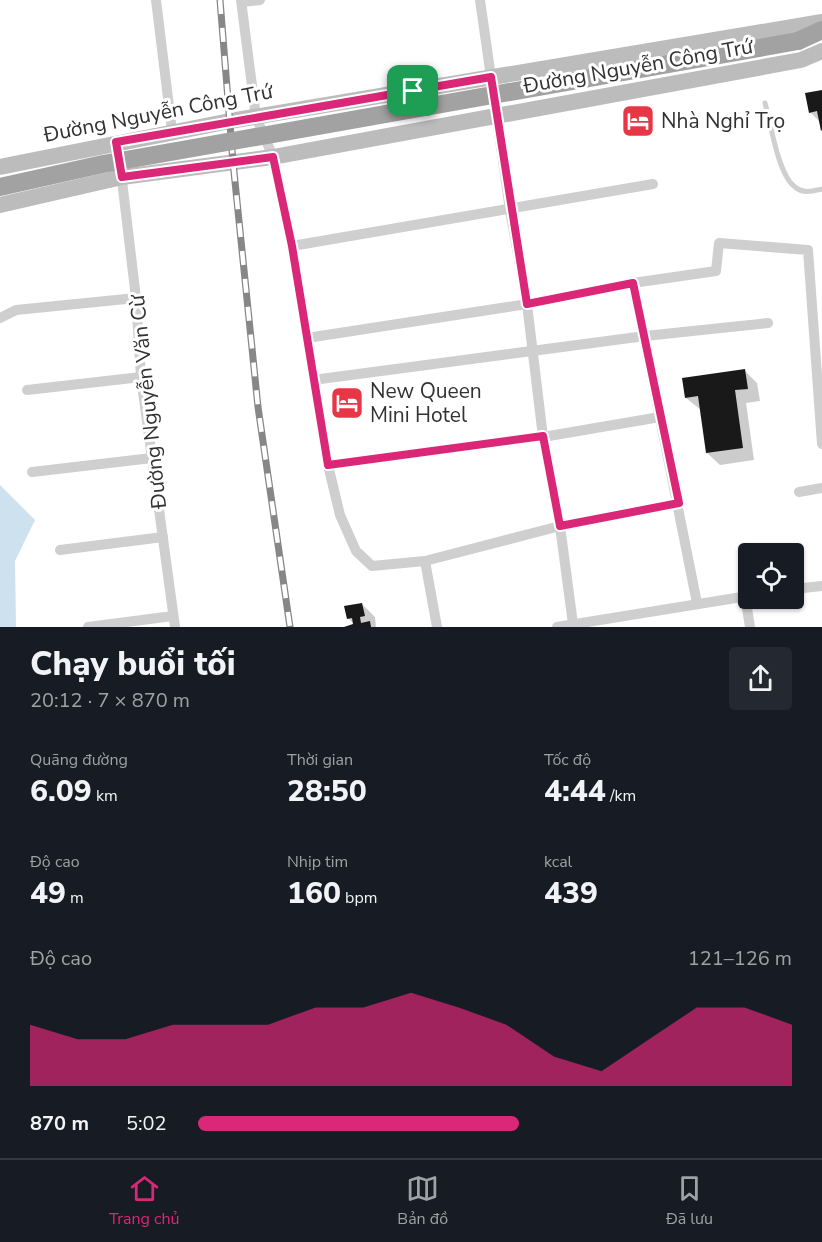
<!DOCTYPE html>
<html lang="vi">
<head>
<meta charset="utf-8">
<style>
  :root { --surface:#171b24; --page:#242831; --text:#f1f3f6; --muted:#9ea1a6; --line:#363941; --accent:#db2777 }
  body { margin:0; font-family:"Nunito Sans",sans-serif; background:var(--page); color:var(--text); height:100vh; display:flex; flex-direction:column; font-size:22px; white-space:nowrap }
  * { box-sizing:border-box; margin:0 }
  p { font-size:20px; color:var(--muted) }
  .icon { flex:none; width:33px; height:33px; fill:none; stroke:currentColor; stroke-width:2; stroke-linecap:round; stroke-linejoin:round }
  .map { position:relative; height:627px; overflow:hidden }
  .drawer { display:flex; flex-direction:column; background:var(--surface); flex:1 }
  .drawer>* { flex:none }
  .buttons { position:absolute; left:738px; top:543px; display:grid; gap:12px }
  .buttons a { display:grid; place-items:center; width:66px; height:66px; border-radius:6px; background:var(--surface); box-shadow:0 2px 4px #0004; font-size:30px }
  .pin { position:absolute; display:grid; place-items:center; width:51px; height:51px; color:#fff; margin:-26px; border-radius:12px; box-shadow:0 3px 9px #0006 }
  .round { display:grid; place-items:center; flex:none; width:63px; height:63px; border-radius:6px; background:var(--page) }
  .summary { display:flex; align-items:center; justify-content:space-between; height:102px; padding:0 30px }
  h1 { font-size:33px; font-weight:800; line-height:45px }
  .metrics { display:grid; grid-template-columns:repeat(3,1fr); gap:9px; height:102px; padding:6px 30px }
  .metrics div { display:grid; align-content:center }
  .metrics b { font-size:30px; font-weight:800 }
  .metrics small { font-size:16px; font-weight:400 }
  .metrics p { font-size:16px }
  .chart { height:168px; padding:12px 30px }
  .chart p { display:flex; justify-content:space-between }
  .chart svg { width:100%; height:108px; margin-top:6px; fill:var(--accent); opacity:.7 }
  ul { padding:0 30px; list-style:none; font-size:20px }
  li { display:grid; grid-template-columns:96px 72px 1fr; align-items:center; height:45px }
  li i { height:15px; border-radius:8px; background:var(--accent) }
  .dock { display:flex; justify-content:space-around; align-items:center; height:84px; border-top:2px solid var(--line); background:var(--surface); font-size:16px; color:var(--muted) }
  .dock a { display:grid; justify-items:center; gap:3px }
  .dock .current { color:var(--accent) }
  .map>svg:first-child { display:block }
  .water { fill:#cde2ee }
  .shadow { fill:#0003 }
  .building { fill:#191919 }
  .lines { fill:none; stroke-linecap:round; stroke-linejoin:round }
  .service { stroke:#cfcfcf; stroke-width:5 }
  .minor { stroke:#cfcfcf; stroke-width:10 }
  .secondary { stroke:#bcbcbc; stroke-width:16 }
  .trunk { stroke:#a2a2a2; stroke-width:18 }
  .rail-casing { stroke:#878787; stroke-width:7 }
  .rail { stroke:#fff; stroke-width:4.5; stroke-dasharray:14; stroke-linecap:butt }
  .trunk-bridge { stroke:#a2a2a2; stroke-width:18 }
  .route-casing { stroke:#fff; stroke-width:12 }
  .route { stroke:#db2777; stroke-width:8 }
  .labels { text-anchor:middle; stroke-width:6; stroke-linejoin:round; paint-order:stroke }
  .street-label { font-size:21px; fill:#323232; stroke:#fff }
  .poi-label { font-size:21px; fill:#323232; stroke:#fff; text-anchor:start }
</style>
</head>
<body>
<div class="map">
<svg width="822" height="627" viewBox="0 0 822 627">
  <rect width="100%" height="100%" fill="#fff"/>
  <!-- water -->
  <polygon class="water" points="0,485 35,520 15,561 16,627 0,627"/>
  <!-- shadow -->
  <g class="shadow">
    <polygon points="822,91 822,129 821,123 810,112"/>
    <polygon points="745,371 757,383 760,401 746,403 754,460 720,465 707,453 701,410 686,398"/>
    <polygon points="362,604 375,617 376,627 346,627 355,625 348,618"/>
  </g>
  <!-- building -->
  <g class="building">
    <polygon points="822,90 822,130 821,131 817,111 809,113 805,93"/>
    <polygon points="745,369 748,389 735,390 743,448 706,453 698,396 685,398 682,378"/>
    <polygon points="362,603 365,616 360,617 361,623 370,621 371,627 344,627 353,624 352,618 347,619 344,606"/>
  </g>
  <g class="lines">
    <!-- service -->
    <path class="service" d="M765 103C771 124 778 175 795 187 803 194 813 191 822 189"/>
    <!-- minor -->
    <g class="minor">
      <polyline points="156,0 172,131"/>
      <polyline points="241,0 256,117 273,157 292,246 328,465 340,515 356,551 372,566 425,561 437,627"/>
      <polyline points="480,0 510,210 527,304 543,437 560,526 573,624"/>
      <polyline points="242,2 260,0"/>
      <polyline points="121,172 136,298 141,377 175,627"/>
      <polyline points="292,246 653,184"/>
      <polyline points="633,283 697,603"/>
      <polyline points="0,318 16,310 136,298"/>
      <polyline points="307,338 527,304 633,283 716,271 719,243 808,250 822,444"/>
      <polyline points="313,380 645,336 768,323"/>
      <polyline points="27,390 141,377"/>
      <polyline points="328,465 543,437 660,417"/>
      <polyline points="32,472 152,458"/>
      <polyline points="799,492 822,488"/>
      <polyline points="60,550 163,537"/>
      <polyline points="425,561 560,526 679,503"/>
      <polyline points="794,589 822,586"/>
      <polyline points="745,596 750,627"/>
      <polyline points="88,627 173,616"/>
      <polyline points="557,627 748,596"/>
    </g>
    <!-- secondary -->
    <g class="secondary">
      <polyline points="0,167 230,121 822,22"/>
      <polyline points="0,205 122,177 273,157 801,60 822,51"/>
    </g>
    <!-- trunk -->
    <polyline class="trunk" points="798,41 822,30"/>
    <!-- rail casing -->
    <g class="rail-casing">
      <polyline id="rail" points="220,0 233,162 258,407 290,627"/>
    </g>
    <!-- rail -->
    <use href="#rail" class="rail"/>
    <!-- trunk-bridge -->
    <polyline class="trunk-bridge" points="0,187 103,164 798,41"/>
  </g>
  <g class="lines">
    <!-- route casing -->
    <g class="route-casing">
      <polygon id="route" points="491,77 527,304 633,283 679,503 560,526 543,436 328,465 292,246 273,157 122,177 116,142"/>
    </g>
    <!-- route -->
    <use href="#route" class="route"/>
  </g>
  <!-- icons -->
  <defs>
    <g id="hotel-square" transform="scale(1.725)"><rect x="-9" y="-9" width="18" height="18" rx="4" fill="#e73645" stroke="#fff"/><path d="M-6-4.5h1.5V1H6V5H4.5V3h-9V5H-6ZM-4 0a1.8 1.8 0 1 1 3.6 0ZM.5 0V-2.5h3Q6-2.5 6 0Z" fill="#fff"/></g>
  </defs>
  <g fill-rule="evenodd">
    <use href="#hotel-square" x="638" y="121"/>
    <use href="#hotel-square" x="347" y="403"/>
  </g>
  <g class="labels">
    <!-- street labels -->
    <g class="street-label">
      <text transform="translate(638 66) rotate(-10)" y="7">Đường Nguyễn Công Trứ</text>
      <text transform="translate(158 113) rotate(-11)" y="7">Đường Nguyễn Công Trứ</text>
      <text transform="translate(148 402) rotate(-96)" y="7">Đường Nguyễn Văn Cừ</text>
    </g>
    <!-- poi labels -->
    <g class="poi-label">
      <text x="661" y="128">Nhà Nghỉ Trọ</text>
      <text x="370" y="398">New Queen<tspan x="370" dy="24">Mini Hotel</tspan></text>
    </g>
  </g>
</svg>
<div class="buttons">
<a><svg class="icon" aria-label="locate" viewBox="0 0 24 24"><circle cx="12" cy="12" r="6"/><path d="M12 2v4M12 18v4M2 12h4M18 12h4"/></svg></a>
</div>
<div class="pin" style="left:413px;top:91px;background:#1e9e55"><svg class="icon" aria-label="arrive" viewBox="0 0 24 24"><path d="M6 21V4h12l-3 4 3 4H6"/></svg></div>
</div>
<section class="drawer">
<div class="summary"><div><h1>Chạy buổi tối</h1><p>20:12 · 7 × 870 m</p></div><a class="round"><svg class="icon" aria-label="share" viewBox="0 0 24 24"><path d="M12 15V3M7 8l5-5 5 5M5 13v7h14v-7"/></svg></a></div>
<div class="metrics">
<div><p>Quãng đường</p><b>6.09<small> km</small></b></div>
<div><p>Thời gian</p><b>28:50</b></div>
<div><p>Tốc độ</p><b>4:44<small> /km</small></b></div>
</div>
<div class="metrics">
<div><p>Độ cao</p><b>49<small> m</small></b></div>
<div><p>Nhịp tim</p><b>160<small> bpm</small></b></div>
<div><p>kcal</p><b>439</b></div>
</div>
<div class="chart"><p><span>Độ cao</span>121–126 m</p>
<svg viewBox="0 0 160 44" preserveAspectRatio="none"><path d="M0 44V19L10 25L20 25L30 19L40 19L50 19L60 12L70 12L80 6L90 12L100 19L110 32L120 38L130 25L140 12L150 12L160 19V44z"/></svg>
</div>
<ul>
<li><b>870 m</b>5:02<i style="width:54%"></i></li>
</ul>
</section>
<nav class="dock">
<a class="current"><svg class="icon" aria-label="home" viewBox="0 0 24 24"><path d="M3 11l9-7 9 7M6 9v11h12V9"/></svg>Trang chủ</a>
<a><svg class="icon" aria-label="map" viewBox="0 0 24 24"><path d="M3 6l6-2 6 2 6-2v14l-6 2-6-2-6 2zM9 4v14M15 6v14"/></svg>Bản đồ</a>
<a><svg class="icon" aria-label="saved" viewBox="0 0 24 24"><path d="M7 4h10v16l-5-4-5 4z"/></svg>Đã lưu</a>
</nav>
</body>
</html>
